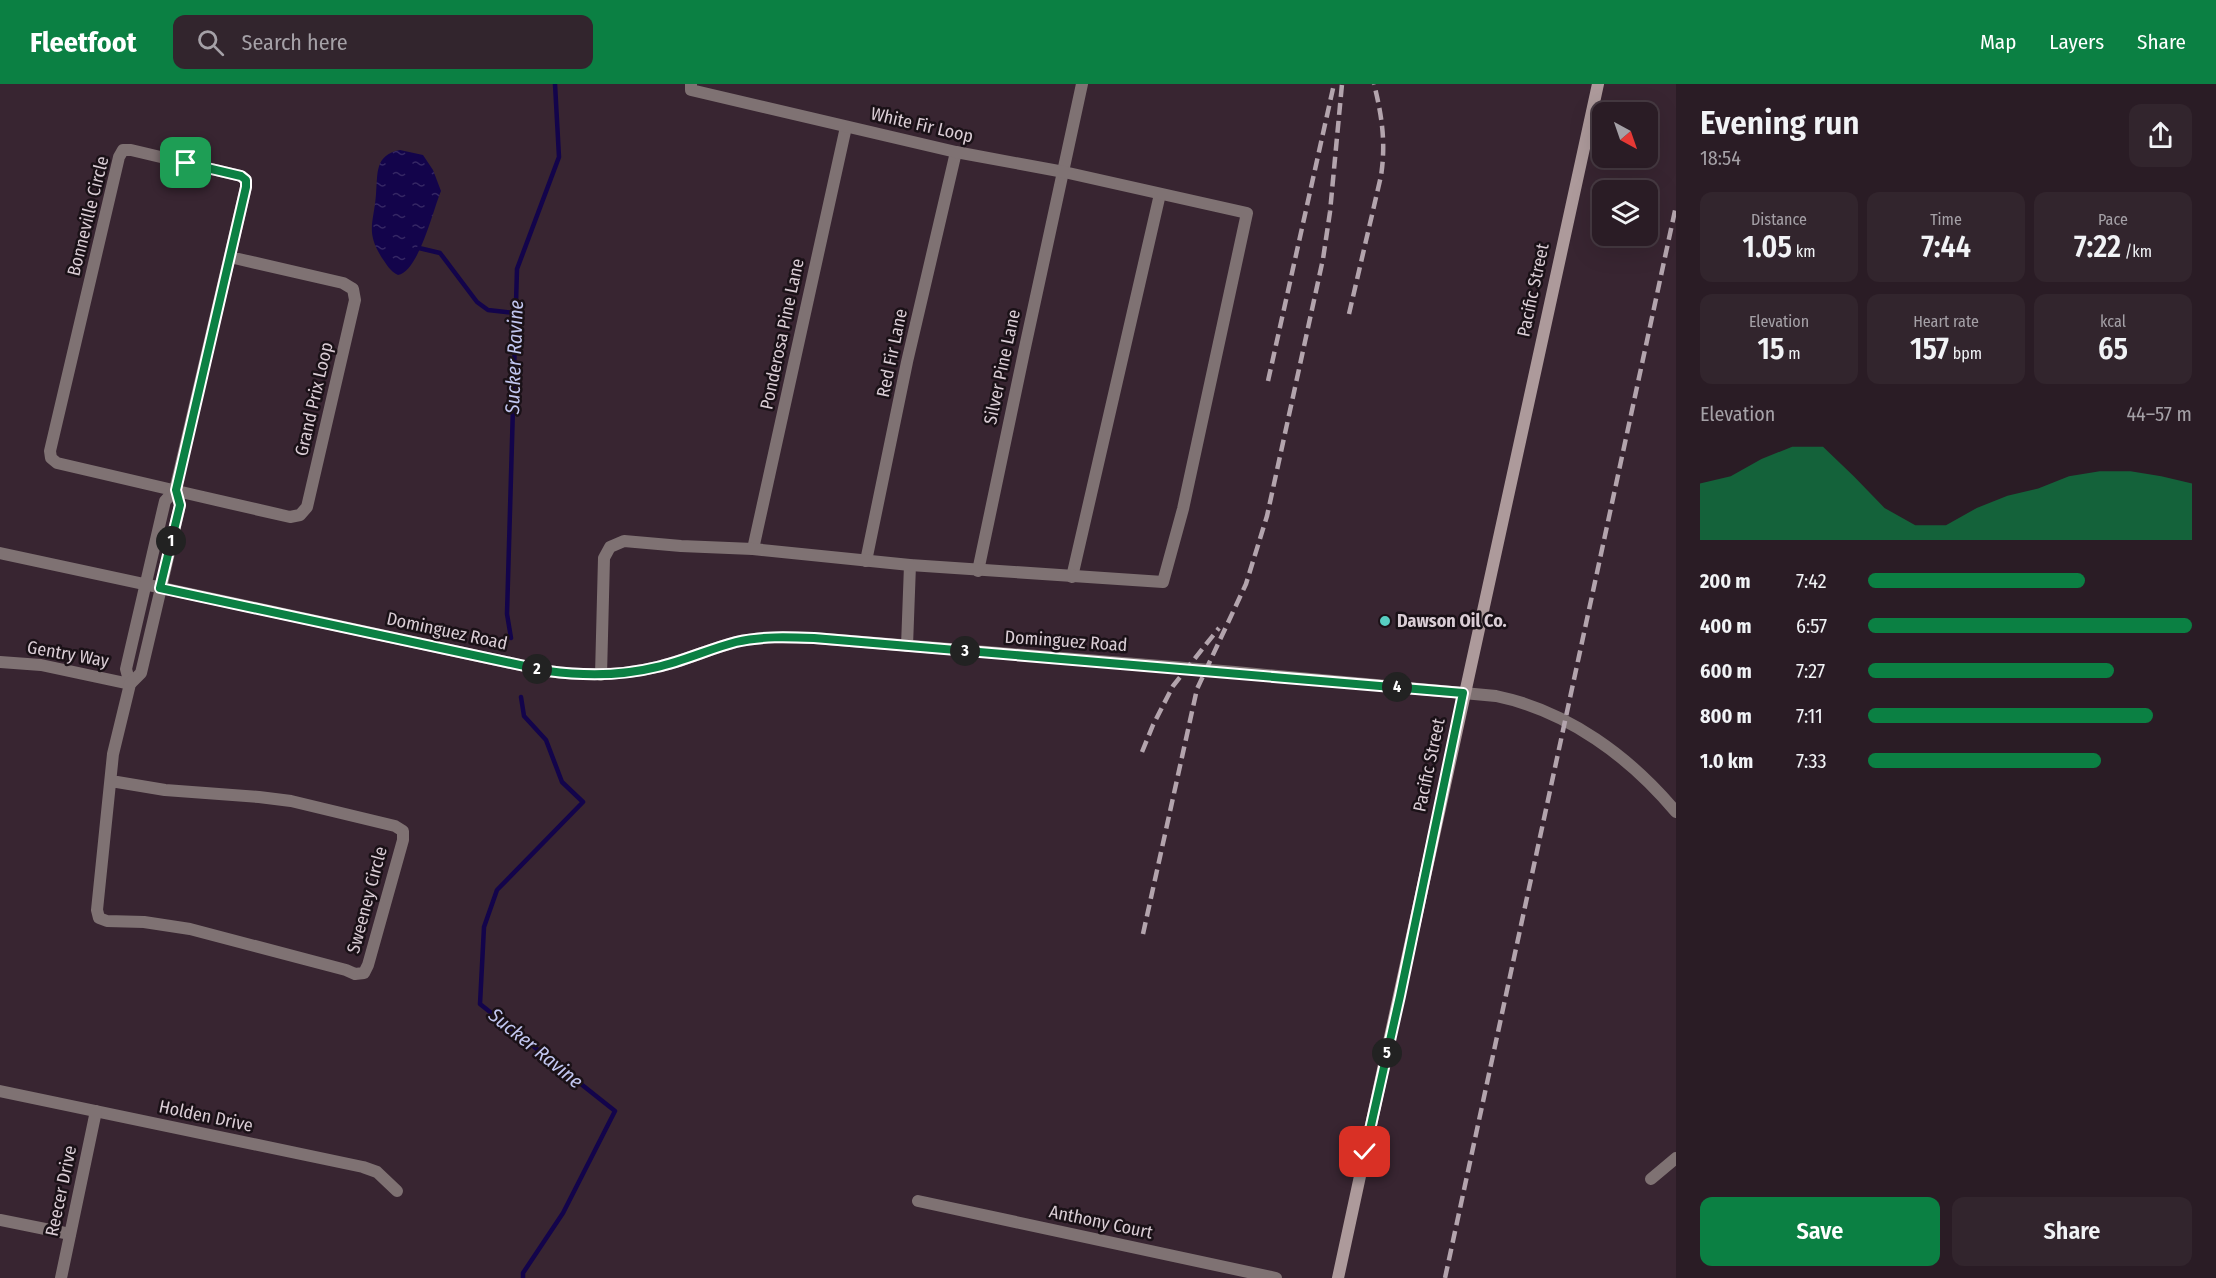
<!DOCTYPE html>
<html lang="en">
<head>
<meta charset="utf-8">
<style>
  :root { --surface:#2a1c25; --page:#32252d; --text:#f1f3f6; --muted:#a5a1a7; --line:#463a42; --accent:#0b8043 }
  body { margin:0; font-family:"Fira Sans Condensed",sans-serif; background:var(--page); color:var(--text); height:100vh; display:flex; flex-direction:column; font-size:22px; white-space:nowrap }
  * { box-sizing:border-box; margin:0 }
  p { font-size:20px; color:var(--muted) }
  .icon { flex:none; width:33px; height:33px; fill:none; stroke:currentColor; stroke-width:2; stroke-linecap:round; stroke-linejoin:round }
  .map { position:relative; flex:1; overflow:hidden }
  .details { display:flex; flex-direction:column; background:var(--surface); width:540px }
  .details>* { flex:none }
  .needle { width:39px; rotate:140deg }
  .tools { position:absolute; left:1592px; top:18px; display:grid; gap:12px }
  .tools a { display:grid; place-items:center; width:66px; height:66px; border-radius:12px; background:var(--surface); box-shadow:0 6px 24px #0002,0 0 0 2px var(--line); font-size:30px }
  .pin { position:absolute; display:grid; place-items:center; width:51px; height:51px; color:#fff; margin:-26px; border-radius:12px; box-shadow:0 3px 9px #0006 }
  .km { position:absolute; width:30px; height:30px; margin:-15px; border-radius:50%; background:#222; color:#fff; font-size:16px; line-height:30px; text-align:center }
  .round { display:grid; place-items:center; flex:none; width:63px; height:63px; border-radius:12px; background:var(--page) }
  .summary { display:flex; align-items:center; justify-content:space-between; height:102px; padding:0 24px }
  h1 { font-size:33px; font-weight:600; line-height:45px }
  .stats { display:grid; grid-template-columns:repeat(3,1fr); gap:9px; height:102px; padding:6px 24px }
  .stats div { display:grid; align-content:center; border-radius:12px; background:var(--page); text-align:center }
  .stats b { font-size:30px; font-weight:600 }
  .stats small { font-size:16px; font-weight:400 }
  .stats p { font-size:16px }
  .chart { height:168px; padding:12px 24px }
  .chart p { display:flex; justify-content:space-between }
  .chart svg { width:100%; height:108px; margin-top:6px; fill:var(--accent); opacity:.7 }
  .button { display:flex; gap:12px; margin-top:auto; padding:12px 24px }
  .button a { flex:1; height:69px; border-radius:12px; background:var(--accent); color:#fff; font-size:24px; font-weight:600; line-height:69px; text-align:center }
  .button a+a { background:var(--page); color:var(--text) }
  ul { padding:0 24px; list-style:none; font-size:20px }
  li { display:grid; grid-template-columns:96px 72px 1fr; align-items:center; height:45px }
  li i { height:15px; border-radius:8px; background:var(--accent) }
  header { display:flex; align-items:center; gap:36px; box-sizing:border-box; height:84px; padding:0 30px; background:var(--accent); color:#fff }
  header strong { font-size:28px }
  nav { display:flex; gap:33px; margin-inline-start:auto; font-size:21px }
  .search { width:420px; height:54px; background:var(--page); display:flex; align-items:center; gap:15px; box-sizing:border-box; padding:0 21px; border-radius:12px; color:var(--muted); font-size:22px }
  main { display:flex; flex:1; min-height:0 }
  .map>svg:first-child { display:block }
  .water { fill:url(#water-ripples) }
  .lines { fill:none; stroke-linecap:round; stroke-linejoin:round }
  .stream { stroke:#13044b; stroke-width:4.5 }
  .street { stroke:#7f7273; stroke-width:12 }
  .secondary { stroke:#ad9a9b; stroke-width:12 }
  .rail { stroke:#b3a4ad; stroke-width:4.5; stroke-dasharray:12 6; stroke-linecap:butt }
  .route-casing { stroke:#fff; stroke-width:12 }
  .route { stroke:#0b8043; stroke-width:8 }
  .poi-dot { fill:#57cec2; stroke:#1a1117; stroke-width:2 }
  .labels { text-anchor:middle; stroke-width:5; stroke-linejoin:round; paint-order:stroke }
  .street-label { font-size:18px; fill:#dacdd5; stroke:#1a1117 }
  .poi-label { font-size:18px; font-weight:bold; fill:#dacdd5; stroke:#1a1117; text-anchor:start }
  .water-label { font-size:20px; font-style:italic; fill:#c2c7f1; stroke:#1a1117 }
</style>
</head>
<body>
<header>
<strong>Fleetfoot</strong>
<div class="search"><svg class="icon" aria-label="search" viewBox="0 0 24 24"><circle cx="10" cy="10" r="6"/><path d="M15 15l6 6"/></svg>Search here</div>
<nav><a>Map</a><a>Layers</a><a>Share</a></nav>
</header>
<main>
<div class="map">
<svg width="1676" height="1194" viewBox="0 0 1676 1194">
  <defs>
    <pattern id="water-ripples" width="26" height="14" patternUnits="userSpaceOnUse" patternTransform="scale(1.5)"><rect width="26" height="14" fill="#13044b"/><path d="M2 4q2-2 4 0t4 0M15 11q2-2 4 0t4 0" fill="none" stroke="#352764"/></pattern>
  </defs>
  <rect width="100%" height="100%" fill="#382531"/>
  <!-- water -->
  <path class="water" d="M400 66 423 71 433 86 441 107C433 126 419 187 398 191 390 187 387 181 382 174 365 147 374 139 376 110 378 90 374 71 400 66Z"/>
  <g class="lines">
    <!-- stream -->
    <g class="stream">
      <polyline points="419,164 440,169 477,218 488,226 515,229"/>
      <polyline points="511,554 507,530 517,185 559,73 555,0"/>
      <polyline points="521,613 524,632 546,656 562,698 583,718 497,806 484,843 480,920 615,1027 563,1129 523,1189 523,1194"/>
    </g>
    <!-- street -->
    <g class="street">
      <polyline points="753,465 846,43"/>
      <path d="M0 469 548 587C585 592 620 592 657 583 684 577 709 565 736 558 761 552 788 553 814 554L1235 588 1496 612C1568 627 1630 673 1676 728"/>
      <polyline points="866,477 907,278 956,68"/>
      <polyline points="978,487 1024,268 1082,0"/>
      <polyline points="1072,493 1160,110"/>
      <polyline points="907,562 910,481"/>
      <polyline points="0,578 41,581 130,600"/>
      <polyline points="601,591 604,474 610,463 624,457 681,462 753,465 910,481 1163,498 1183,425 1247,129 1064,88 956,68 691,6 691,0"/>
      <polyline points="130,600 126,585 161,434 165,417 175,406"/>
      <polyline points="111,697 165,706 259,713 291,717 395,742 403,747 403,756 368,881 364,889 355,890 346,886 190,845 144,838 107,837 99,834 97,826 113,670 130,600 141,589 161,504 180,421 175,406 246,103 246,96 241,92 131,66 123,66 119,73 50,367 51,374 57,379 160,403 190,410 290,433 300,431 307,423 355,216 353,205 343,199 230,173"/>
      <polyline points="0,1007 363,1083 377,1088 397,1107"/>
      <polyline points="1651,1095 1676,1074"/>
      <polyline points="918,1117 1276,1194"/>
      <polyline points="0,1136 70,1150"/>
      <polyline points="61,1194 96,1027"/>
    </g>
    <!-- secondary -->
    <path class="secondary" d="M1338 1194C1424 796 1509 398 1598 0"/>
    <!-- rail -->
    <g class="rail">
      <path d="M1349 230 1381 92C1386 59 1382 32 1374 0"/>
      <polyline points="1268,297 1334,0"/>
      <polyline points="1142,668 1153,641 1173,602 1219,544"/>
      <polyline points="1143,850 1197,605 1246,500 1267,432 1323,175 1330,128 1342,0"/>
      <polyline points="1445,1194 1676,122"/>
    </g>
  </g>
  <g class="lines">
    <!-- route casing -->
    <g class="route-casing">
      <path id="route" d="M186 79 241 92 246 96V103L176 406 180 421 160 504 548 587C585 592 621 592 657 583 684 577 709 565 736 558 761 552 788 553 814 554L1463 609 1400 912 1365 1068"/>
    </g>
    <!-- route -->
    <use href="#route" class="route"/>
  </g>
  <!-- markers -->
  <circle class="poi-dot" cx="1385" cy="537" r="6"/>
  <g class="labels">
    <!-- street labels -->
    <g class="street-label">
      <text transform="translate(922 41) rotate(13)" y="6">White Fir Loop</text>
      <text transform="translate(88 132) rotate(-76)" y="6">Bonneville Circle</text>
      <text transform="translate(1533 206) rotate(-78)" y="6">Pacific Street</text>
      <text transform="translate(782 250) rotate(-78)" y="6">Ponderosa Pine Lane</text>
      <text transform="translate(892 269) rotate(-78)" y="6">Red Fir Lane</text>
      <text transform="translate(1002 283) rotate(-78)" y="6">Silver Pine Lane</text>
      <text transform="translate(314 315) rotate(-77)" y="6">Grand Prix Loop</text>
      <text transform="translate(447 547) rotate(12)" y="6">Dominguez Road</text>
      <text transform="translate(1066 557) rotate(4)" y="6">Dominguez Road</text>
      <text transform="translate(68 570) rotate(10)" y="6">Gentry Way</text>
      <text transform="translate(1429 681) rotate(-78)" y="6">Pacific Street</text>
      <text transform="translate(367 816) rotate(-75)" y="6">Sweeney Circle</text>
      <text transform="translate(206 1032) rotate(12)" y="6">Holden Drive</text>
      <text transform="translate(61 1107) rotate(-78)" y="6">Reecer Drive</text>
      <text transform="translate(1101 1138) rotate(12)" y="6">Anthony Court</text>
    </g>
    <!-- poi labels -->
    <g class="poi-label">
      <text x="1397" y="543">Dawson Oil Co.</text>
    </g>
    <!-- water labels -->
    <g class="water-label">
      <text transform="translate(514 273) rotate(-88)" y="7">Sucker Ravine</text>
      <text transform="translate(536 964) rotate(39)" y="7">Sucker Ravine</text>
    </g>
  </g>
</svg>
<div class="tools">
<a><svg class="needle" viewBox="-14 -14 28 28"><path d="M0-13l5 13h-10z" fill="#e53935"/><path d="M0 13l5-13h-10z" fill="#a5a1a7"/></svg></a>
<a><svg class="icon" aria-label="layers" viewBox="0 0 24 24"><path d="M12 4l9 5-9 5-9-5zM3 14l9 5 9-5"/></svg></a>
</div>
<div class="pin" style="left:186px;top:79px;background:#1e9e55"><svg class="icon" aria-label="arrive" viewBox="0 0 24 24"><path d="M6 21V4h12l-3 4 3 4H6"/></svg></div>
<div class="pin" style="left:1365px;top:1068px;background:#d93025"><svg class="icon" aria-label="check" viewBox="0 0 24 24"><path d="M5 12l5 5 9-10"/></svg></div>
<b class="km" style="left:171px;top:457px">1</b>
<b class="km" style="left:537px;top:585px">2</b>
<b class="km" style="left:965px;top:567px">3</b>
<b class="km" style="left:1397px;top:603px">4</b>
<b class="km" style="left:1387px;top:969px">5</b>
</div>
<section class="details">
<div class="summary"><div><h1>Evening run</h1><p>18:54</p></div><a class="round"><svg class="icon" aria-label="share" viewBox="0 0 24 24"><path d="M12 15V3M7 8l5-5 5 5M5 13v7h14v-7"/></svg></a></div>
<div class="stats">
<div><p>Distance</p><b>1.05<small> km</small></b></div>
<div><p>Time</p><b>7:44</b></div>
<div><p>Pace</p><b>7:22<small> /km</small></b></div>
</div>
<div class="stats">
<div><p>Elevation</p><b>15<small> m</small></b></div>
<div><p>Heart rate</p><b>157<small> bpm</small></b></div>
<div><p>kcal</p><b>65</b></div>
</div>
<div class="chart"><p><span>Elevation</span>44–57 m</p>
<svg viewBox="0 0 160 44" preserveAspectRatio="none"><path d="M0 44V21L10 18L20 11L30 6L40 6L50 18L60 31L70 38L80 38L90 31L100 26L110 23L120 18L130 16L140 16L150 18L160 21V44z"/></svg>
</div>
<ul>
<li><b>200 m</b>7:42<i style="width:67%"></i></li>
<li><b>400 m</b>6:57<i style="width:100%"></i></li>
<li><b>600 m</b>7:27<i style="width:76%"></i></li>
<li><b>800 m</b>7:11<i style="width:88%"></i></li>
<li><b>1.0 km</b>7:33<i style="width:72%"></i></li>
</ul>
<div class="button"><a>Save</a><a>Share</a></div>
</section>
</main>
</body>
</html>
